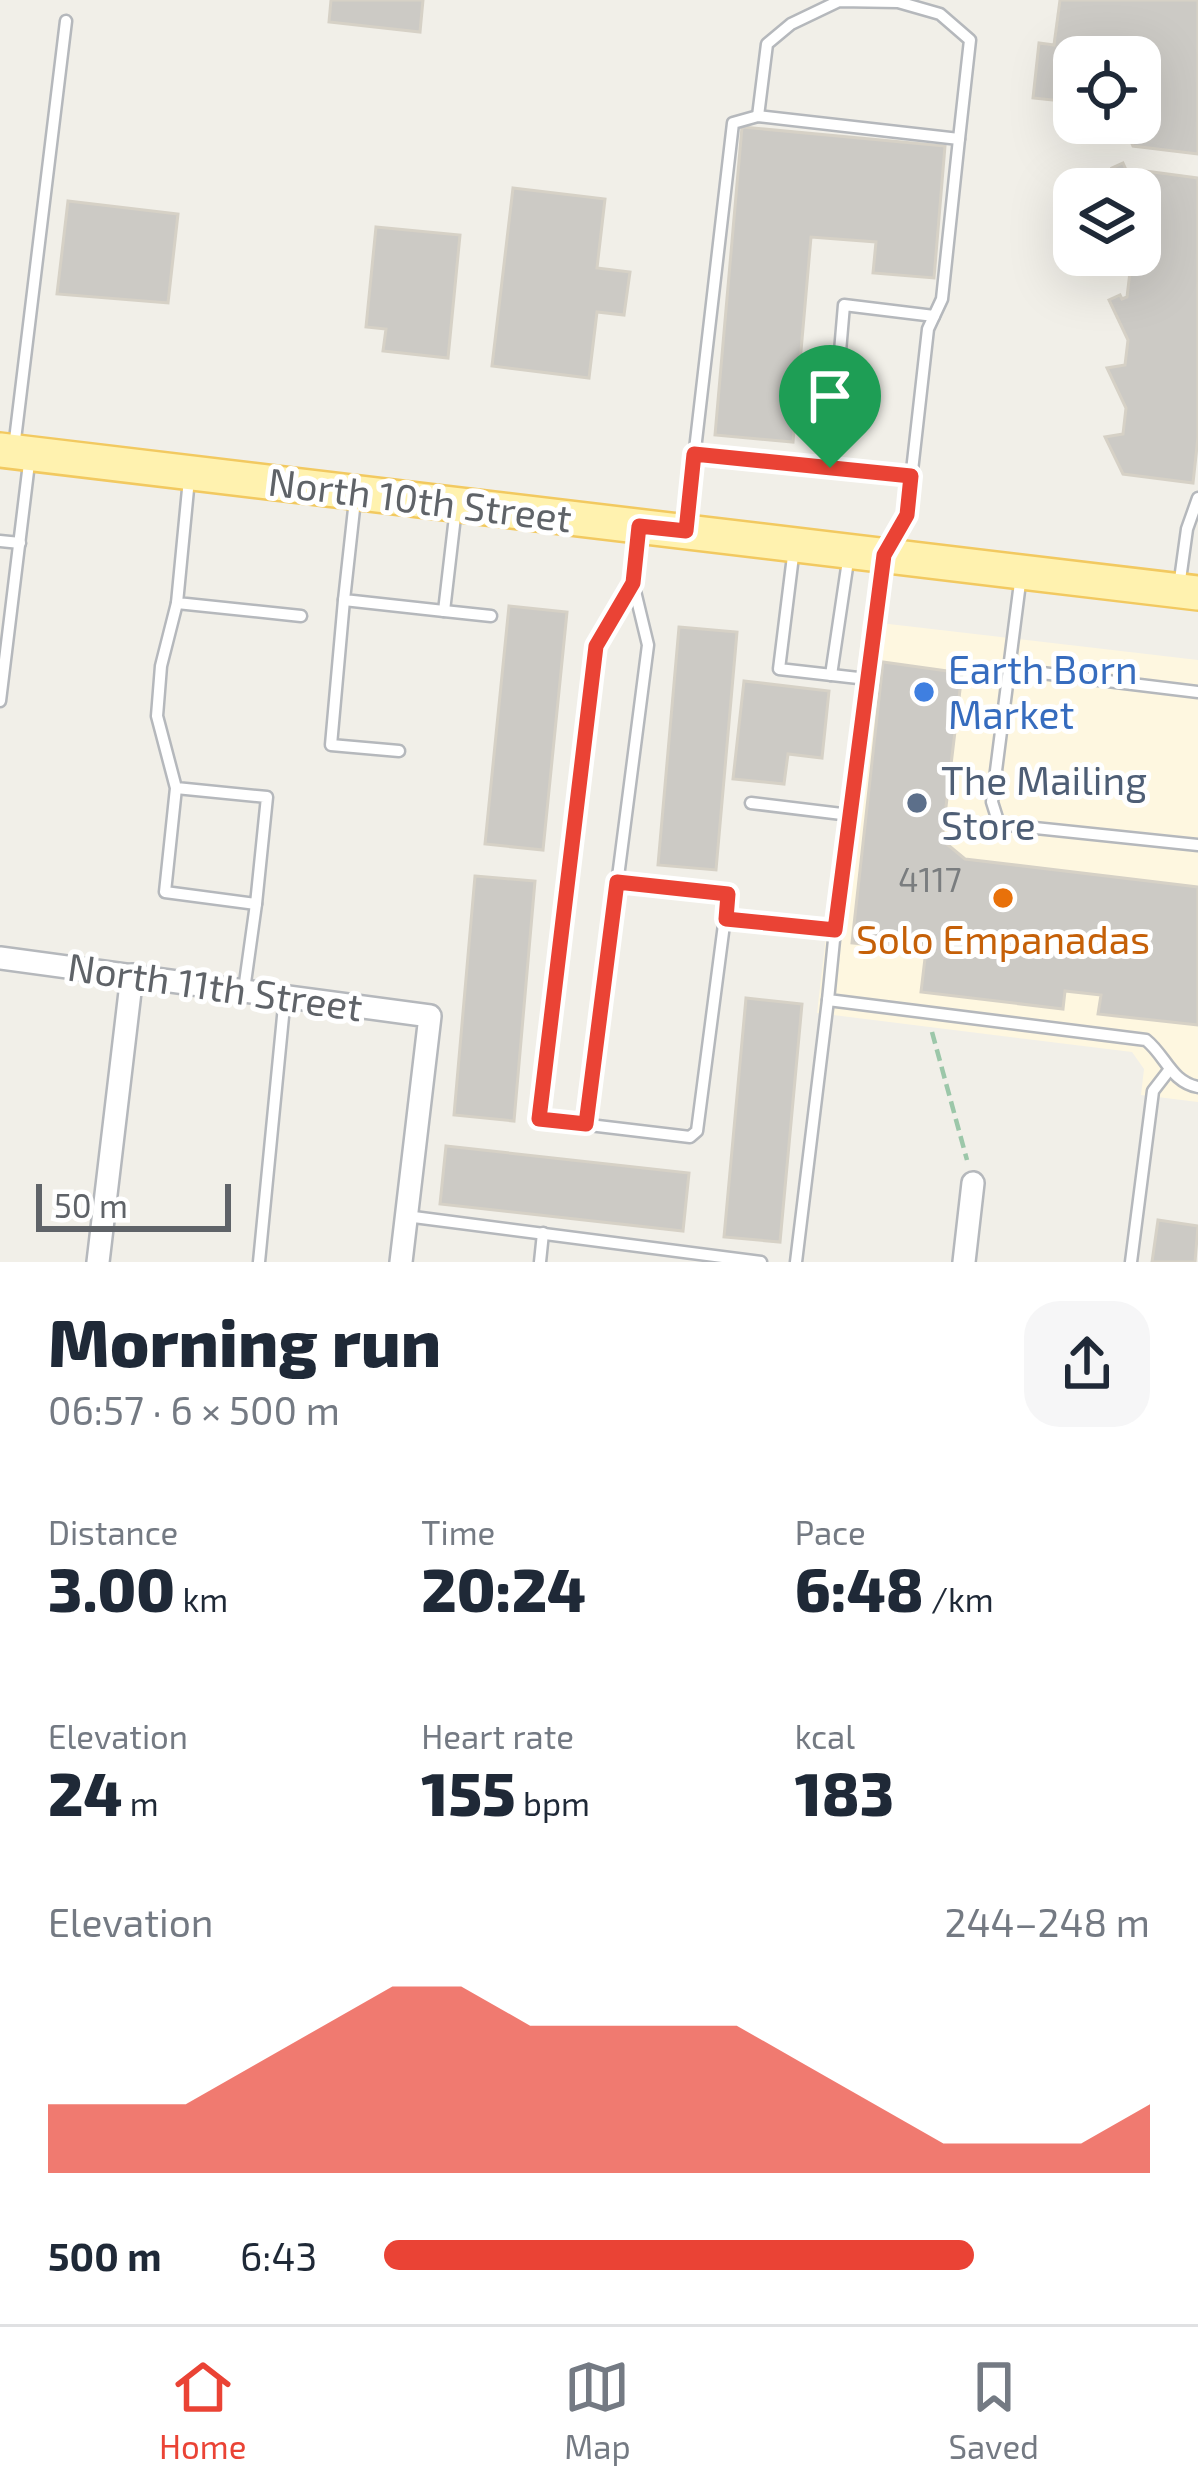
<!DOCTYPE html>
<html lang="en">
<head>
<meta charset="utf-8">
<style>
  :root { --surface:#fff; --page:#f6f6f7; --text:#1f2937; --muted:#747a83; --line:#e0e1e3; --accent:#ea4335 }
  body { margin:0; font-family:"Exo 2",sans-serif; background:var(--page); color:var(--text); height:100vh; display:flex; flex-direction:column; font-size:45px; white-space:nowrap }
  * { box-sizing:border-box; margin:0 }
  p { font-size:39px; color:var(--muted) }
  .icon { flex:none; width:66px; height:66px; fill:none; stroke:currentColor; stroke-width:2; stroke-linecap:round; stroke-linejoin:round }
  .map { position:relative; height:1262px; overflow:hidden }
  .details { display:flex; flex-direction:column; background:var(--surface); flex:1 }
  .details>* { flex:none }
  .fabs { position:absolute; left:1053px; top:36px; display:grid; gap:24px }
  .fabs a { display:grid; place-items:center; width:108px; height:108px; border-radius:24px; background:var(--surface); box-shadow:0 12px 48px #0002; font-size:60px }
  .scale { position:absolute; left:36px; bottom:30px; width:195px; box-sizing:border-box; padding-left:12px; border:6px solid #5f6368; border-top:0; font-size:33px; line-height:42px; white-space:nowrap; color:#5f6368; -webkit-text-stroke:9px #fff; paint-order:stroke }
  .pin { position:absolute; display:grid; place-items:center; width:102px; height:102px; color:#fff; margin:-123px -51px; border-radius:50% 50% 50% 0; rotate:-45deg; box-shadow:0 0 12px #0007 }
  .pin .icon { rotate:45deg }
  .round { display:grid; place-items:center; flex:none; width:126px; height:126px; border-radius:36px; background:var(--page) }
  .headline { display:flex; align-items:center; justify-content:space-between; height:204px; padding:0 48px }
  h1 { font-size:66px; font-weight:800; line-height:90px }
  .metrics { display:grid; grid-template-columns:repeat(3,1fr); gap:18px; height:204px; padding:12px 48px }
  .metrics div { display:grid; align-content:center }
  .metrics b { font-size:60px; font-weight:800 }
  .metrics small { font-size:33px; font-weight:400 }
  .metrics p { font-size:33px }
  .chart { height:336px; padding:24px 48px }
  .chart p { display:flex; justify-content:space-between }
  .chart svg { width:100%; height:216px; margin-top:12px; fill:var(--accent); opacity:.7 }
  ul { padding:0 48px; list-style:none; font-size:39px }
  li { display:grid; grid-template-columns:192px 144px 1fr; align-items:center; height:90px }
  li i { height:30px; border-radius:15px; background:var(--accent) }
  .tabs { display:flex; justify-content:space-around; align-items:center; height:168px; border-top:3px solid var(--line); background:var(--surface); font-size:33px; color:var(--muted) }
  .tabs a { display:grid; justify-items:center; gap:6px }
  .tabs .current { color:var(--accent) }
  .map>svg:first-child { display:block }
  .commercial { fill:#fef7e0 }
  .building { fill:#cccac5; stroke:#d6d1c6; stroke-width:3 }
  .lines { fill:none; stroke-linecap:round; stroke-linejoin:round }
  .lane-casing { stroke:#b5b8bc; stroke-width:15 }
  .street-casing { stroke:#b5b8bc; stroke-width:26 }
  .primary-casing { stroke:#f2c960; stroke-width:38 }
  .path { stroke:#9cc7a9; stroke-width:4.5; stroke-dasharray:12 6; stroke-linecap:butt }
  .lane { stroke:#fff; stroke-width:10 }
  .street { stroke:#fff; stroke-width:21 }
  .primary { stroke:#fff2af; stroke-width:33 }
  .route-casing { stroke:#fff; stroke-width:24 }
  .route { stroke:#ea4335; stroke-width:15 }
  .shop-dot { fill:#3f7fe0; stroke:#fff; stroke-width:4.5 }
  .service-dot { fill:#5c6f8a; stroke:#fff; stroke-width:4.5 }
  .food-dot { fill:#e8710a; stroke:#fff; stroke-width:4.5 }
  .labels { text-anchor:middle; stroke-width:10; stroke-linejoin:round; paint-order:stroke }
  .number-label { font-size:33px; fill:#7a7d7f }
  .street-label { font-size:39px; fill:#5f6368; stroke:#fff }
  .shop-label { font-size:39px; fill:#366cbe; stroke:#fff; text-anchor:start }
  .service-label { font-size:39px; fill:#4e5e75; stroke:#fff; text-anchor:start }
  .food-label { font-size:39px; fill:#c56008; stroke:#fff }
</style>
</head>
<body>
<div class="map">
<svg width="1198" height="1262" viewBox="0 0 1198 1262">
  <rect width="100%" height="100%" fill="#f1efe8"/>
  <!-- commercial -->
  <polygon class="commercial" points="863,621 1198,660 1198,1102 1141,1095 1144,1069 1132,1052 817,1013"/>
  <!-- building -->
  <g class="building">
    <polygon points="331,0 423,0 420,32 329,22"/>
    <polygon points="1060,0 1198,0 1198,154 1133,146 1123,123 1140,123 1140,57 1130,57 1128,52 1111,51 1100,52 1100,57 1074,57 1074,98 1071,102 1033,98 1039,43 1054,45"/>
    <polygon points="742,127 945,146 934,278 873,273 876,242 811,237 793,442 715,435"/>
    <polygon points="1123,163 1128,174 1138,170 1198,178 1198,437 1193,483 1123,474 1105,437 1123,434 1126,408 1107,368 1125,365 1128,340 1109,300 1120,295 1122,299 1127,297 1130,272 1122,255 1140,255 1140,189 1123,189 1112,168"/>
    <polygon points="513,188 605,199 597,268 630,272 624,315 597,312 589,378 492,366"/>
    <polygon points="68,201 178,214 168,303 57,294"/>
    <polygon points="376,227 460,235 448,358 383,351 386,329 366,327"/>
    <polygon points="509,606 567,612 543,850 485,844"/>
    <polygon points="679,627 737,632 716,870 658,865"/>
    <polygon points="883,662 962,673 942,840 965,859 1198,887 1198,1025 1098,1014 1101,995 1065,991 1063,1009 921,992 926,950 852,943"/>
    <polygon points="744,681 829,691 822,758 788,754 784,784 733,779"/>
    <polygon points="475,876 535,881 514,1121 454,1115"/>
    <polygon points="746,998 802,1004 780,1242 724,1237"/>
    <polygon points="446,1146 689,1173 683,1231 440,1204"/>
    <polygon points="1158,1220 1198,1226 1195,1262 1152,1262"/>
  </g>
  <g class="lines">
    <!-- lane casing -->
    <g class="lane-casing">
      <g id="lane">
        <polyline points="758,116 767,44 791,24 839,1 898,2 940,14 970,40 959,139"/>
        <polyline points="14,448 66,21"/>
        <polyline points="694,454 911,476"/>
        <polyline points="830,468 844,305 934,316"/>
        <polyline points="189,479 177,603 301,616"/>
        <polyline points="355,500 344,600 444,611 456,508"/>
        <polyline points="686,527 733,123 758,116 959,139 942,299 928,329 907,515 884,555 835,930 726,919"/>
        <polyline points="0,541 20,543"/>
        <polyline points="794,548 779,669 867,679"/>
        <polyline points="1021,575 992,802 998,821 1007,825 1198,845"/>
        <polyline points="1179,587 1187,529 1198,498"/>
        <polyline points="344,600 331,745 399,751"/>
        <polyline points="444,611 491,616"/>
        <polyline points="1009,669 1198,692"/>
        <polyline points="831,675 849,554"/>
        <polyline points="0,701 30,455"/>
        <polyline points="176,788 267,797 256,904 165,892 176,788 157,716 161,666 177,603"/>
        <polyline points="751,803 850,815"/>
        <polyline points="617,882 728,894 697,1131 690,1137 539,1119 595,646 633,583"/>
        <path d="M835 930 828 1000 1146 1040C1166 1056 1171 1082 1198 1087"/>
        <polyline points="244,990 256,904"/>
        <polyline points="586,1124 648,645 633,583 638,529"/>
        <polyline points="406,1216 761,1262"/>
        <polyline points="259,1262 285,996"/>
        <polyline points="540,1262 543,1233"/>
        <polyline points="796,1262 828,1000"/>
        <polyline points="1131,1262 1153,1091 1170,1069"/>
      </g>
    </g>
    <!-- street casing -->
    <g class="street-casing">
      <g id="street">
        <polyline points="0,958 430,1016 401,1262"/>
        <polyline points="98,1262 132,975"/>
        <polyline points="964,1262 973,1183"/>
      </g>
    </g>
    <!-- primary casing -->
    <g class="primary-casing">
      <polyline id="primary" points="0,450 1198,593"/>
    </g>
    <!-- path -->
    <polyline class="path" points="932,1032 967,1160"/>
    <!-- lane -->
    <use href="#lane" class="lane"/>
    <!-- street -->
    <use href="#street" class="street"/>
    <!-- primary -->
    <use href="#primary" class="primary"/>
  </g>
  <g class="lines">
    <!-- route casing -->
    <g class="route-casing">
      <polygon id="route" points="694,454 911,476 907,515 884,555 835,930 726,919 728,894 617,882 586,1124 539,1119 596,646 633,583 639,526 686,531"/>
    </g>
    <!-- route -->
    <use href="#route" class="route"/>
  </g>
  <!-- markers -->
  <circle class="shop-dot" cx="924" cy="692" r="12"/>
  <circle class="service-dot" cx="917" cy="803" r="12"/>
  <circle class="food-dot" cx="1003" cy="898" r="12"/>
  <g class="labels">
    <!-- number labels -->
    <g class="number-label">
      <text x="930" y="892">4117</text>
    </g>
    <!-- street labels -->
    <g class="street-label">
      <text transform="translate(420 500) rotate(7)" y="14">North 10th Street</text>
      <text transform="translate(215 987) rotate(8)" y="14">North 11th Street</text>
    </g>
    <!-- shop labels -->
    <g class="shop-label">
      <text x="948" y="684">Earth Born<tspan x="948" dy="45">Market</tspan></text>
    </g>
    <!-- service labels -->
    <g class="service-label">
      <text x="941" y="795">The Mailing<tspan x="941" dy="45">Store</tspan></text>
    </g>
    <!-- food labels -->
    <g class="food-label">
      <text x="1003" y="954">Solo Empanadas</text>
    </g>
  </g>
</svg>
<div class="fabs">
<a><svg class="icon" aria-label="locate" viewBox="0 0 24 24"><circle cx="12" cy="12" r="6"/><path d="M12 2v4M12 18v4M2 12h4M18 12h4"/></svg></a>
<a><svg class="icon" aria-label="layers" viewBox="0 0 24 24"><path d="M12 4l9 5-9 5-9-5zM3 14l9 5 9-5"/></svg></a>
</div>
<div class="scale">50 m</div>
<div class="pin" style="left:830px;top:468px;background:#1e9e55"><svg class="icon" aria-label="arrive" viewBox="0 0 24 24"><path d="M6 21V4h12l-3 4 3 4H6"/></svg></div>
</div>
<section class="details">
<div class="headline"><div><h1>Morning run</h1><p>06:57 · 6 × 500 m</p></div><a class="round"><svg class="icon" aria-label="share" viewBox="0 0 24 24"><path d="M12 15V3M7 8l5-5 5 5M5 13v7h14v-7"/></svg></a></div>
<div class="metrics">
<div><p>Distance</p><b>3.00<small> km</small></b></div>
<div><p>Time</p><b>20:24</b></div>
<div><p>Pace</p><b>6:48<small> /km</small></b></div>
</div>
<div class="metrics">
<div><p>Elevation</p><b>24<small> m</small></b></div>
<div><p>Heart rate</p><b>155<small> bpm</small></b></div>
<div><p>kcal</p><b>183</b></div>
</div>
<div class="chart"><p><span>Elevation</span>244–248 m</p>
<svg viewBox="0 0 160 44" preserveAspectRatio="none"><path d="M0 44V30L10 30L20 30L30 22L40 14L50 6L60 6L70 14L80 14L90 14L100 14L110 22L120 30L130 38L140 38L150 38L160 30V44z"/></svg>
</div>
<ul>
<li><b>500 m</b>6:43<i style="width:77%"></i></li>
</ul>
</section>
<nav class="tabs">
<a class="current"><svg class="icon" aria-label="home" viewBox="0 0 24 24"><path d="M3 11l9-7 9 7M6 9v11h12V9"/></svg>Home</a>
<a><svg class="icon" aria-label="map" viewBox="0 0 24 24"><path d="M3 6l6-2 6 2 6-2v14l-6 2-6-2-6 2zM9 4v14M15 6v14"/></svg>Map</a>
<a><svg class="icon" aria-label="saved" viewBox="0 0 24 24"><path d="M7 4h10v16l-5-4-5 4z"/></svg>Saved</a>
</nav>
</body>
</html>
